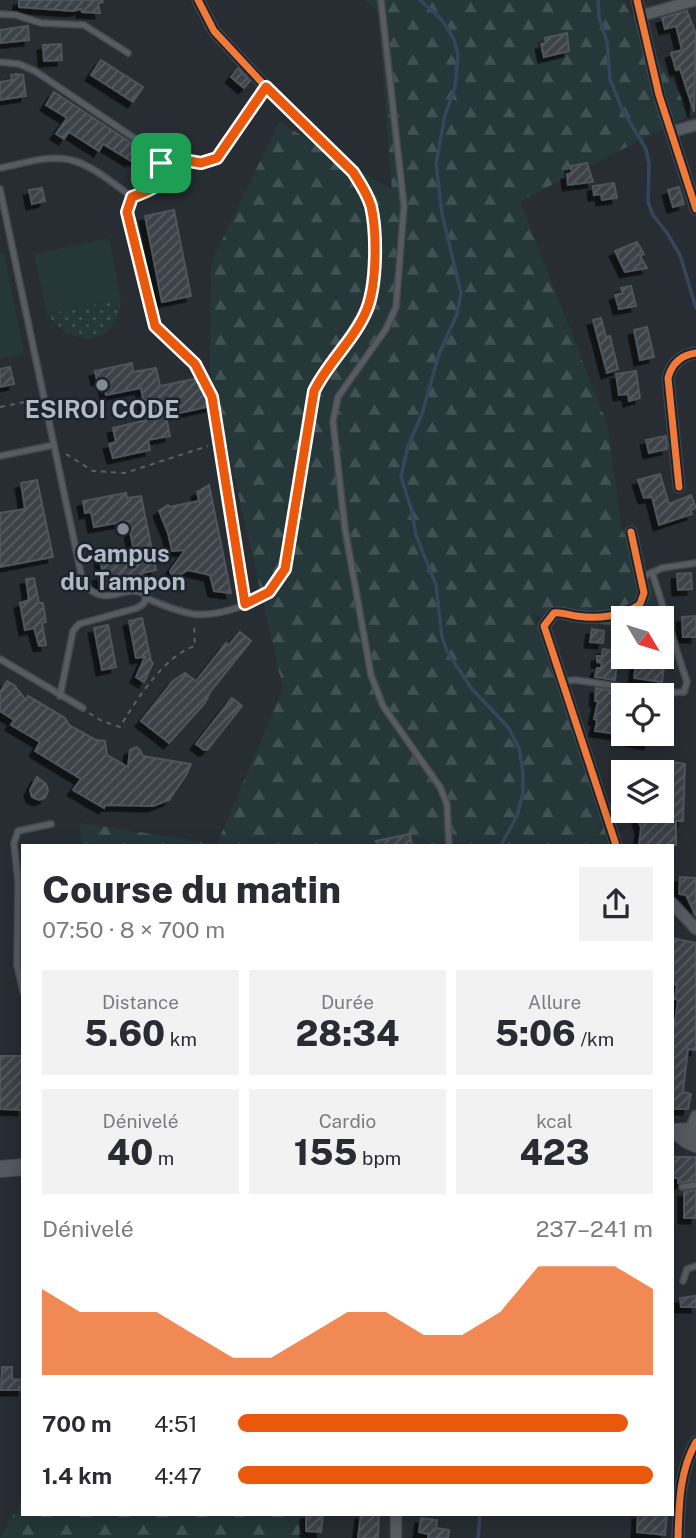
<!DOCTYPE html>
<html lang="fr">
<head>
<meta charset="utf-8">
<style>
  :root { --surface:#fff; --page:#f2f2f3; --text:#2b2b33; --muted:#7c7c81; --accent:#ea580c }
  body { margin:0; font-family:"Public Sans",sans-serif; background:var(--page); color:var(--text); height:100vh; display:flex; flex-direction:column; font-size:26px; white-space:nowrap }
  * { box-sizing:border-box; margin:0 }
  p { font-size:23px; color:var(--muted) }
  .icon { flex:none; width:38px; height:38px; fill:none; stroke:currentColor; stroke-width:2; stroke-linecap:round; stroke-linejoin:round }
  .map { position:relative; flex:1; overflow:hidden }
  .details { position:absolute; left:21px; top:844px; width:653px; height:672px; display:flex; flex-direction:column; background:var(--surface); border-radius:0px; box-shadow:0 4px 18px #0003 }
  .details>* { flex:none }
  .needle { width:46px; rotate:128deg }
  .fabs { position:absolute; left:611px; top:606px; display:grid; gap:14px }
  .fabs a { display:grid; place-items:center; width:63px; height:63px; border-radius:0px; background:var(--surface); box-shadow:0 4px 18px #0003; font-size:35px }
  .pin { position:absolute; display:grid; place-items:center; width:60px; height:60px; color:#fff; margin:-30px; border-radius:14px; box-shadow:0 4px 10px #0006 }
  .round { display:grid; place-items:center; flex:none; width:74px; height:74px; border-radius:0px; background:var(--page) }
  .overview { display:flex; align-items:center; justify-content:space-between; height:119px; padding:0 21px }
  h1 { font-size:38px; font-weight:800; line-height:52px }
  .metrics { display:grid; grid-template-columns:repeat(3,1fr); gap:10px; height:119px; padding:7px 21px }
  .metrics div { display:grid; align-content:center; border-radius:0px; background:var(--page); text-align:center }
  .metrics b { font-size:35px; font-weight:800 }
  .metrics small { font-size:19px; font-weight:400 }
  .metrics p { font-size:19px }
  .chart { height:196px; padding:14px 21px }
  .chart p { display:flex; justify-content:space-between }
  .chart svg { width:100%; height:126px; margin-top:7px; fill:var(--accent); opacity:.7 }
  ul { padding:0 21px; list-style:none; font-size:23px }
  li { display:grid; grid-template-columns:112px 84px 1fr; align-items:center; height:52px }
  li i { height:18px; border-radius:9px; background:var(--accent) }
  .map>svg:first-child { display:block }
  .grass { fill:url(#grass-dots) }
  .forest { fill:url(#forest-firs) }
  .park { fill:#253739 }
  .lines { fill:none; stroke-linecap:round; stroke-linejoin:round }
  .stream { stroke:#35465b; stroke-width:3.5 }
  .building { fill:url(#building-hatch); stroke:#4f545b; stroke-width:2; filter:url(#shadow) }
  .lane-casing { stroke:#45494e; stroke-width:8 }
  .street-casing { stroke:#45494e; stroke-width:13 }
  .secondary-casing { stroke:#45494e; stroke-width:18 }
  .path { stroke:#5b6066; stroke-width:2; stroke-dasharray:5 5; stroke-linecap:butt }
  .lane { stroke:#575b62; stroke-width:5 }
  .street { stroke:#575b62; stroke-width:10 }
  .secondary { stroke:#565a60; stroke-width:16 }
  .cycleway-casing { stroke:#1b232d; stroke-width:11 }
  .cycleway { stroke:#f17a3a; stroke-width:7 }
  .route-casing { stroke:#fff; stroke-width:14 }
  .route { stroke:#ea580c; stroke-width:9 }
  .poi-dot { fill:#818892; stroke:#1b232d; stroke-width:2.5 }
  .labels { text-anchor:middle; stroke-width:5; stroke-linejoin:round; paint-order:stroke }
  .poi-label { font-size:24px; font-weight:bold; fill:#b1b9c5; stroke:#1b232d }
</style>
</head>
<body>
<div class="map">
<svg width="696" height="1538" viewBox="0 0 696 1538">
  <defs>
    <pattern id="grass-dots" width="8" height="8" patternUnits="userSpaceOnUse" patternTransform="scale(1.75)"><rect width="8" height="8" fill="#253739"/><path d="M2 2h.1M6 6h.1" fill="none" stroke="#425254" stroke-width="1.8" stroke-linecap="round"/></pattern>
    <pattern id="forest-firs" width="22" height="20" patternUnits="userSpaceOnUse" patternTransform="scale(1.75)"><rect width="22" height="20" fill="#253739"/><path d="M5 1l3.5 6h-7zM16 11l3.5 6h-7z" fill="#425254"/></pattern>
    <pattern id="building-hatch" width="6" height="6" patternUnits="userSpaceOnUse" patternTransform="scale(1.75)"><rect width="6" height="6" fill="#3e4348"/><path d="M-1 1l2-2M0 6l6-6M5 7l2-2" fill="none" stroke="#585c61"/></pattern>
    <filter id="shadow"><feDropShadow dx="-5.5" dy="5.5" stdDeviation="0" flood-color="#0009"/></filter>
  </defs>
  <rect width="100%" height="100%" fill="#272d33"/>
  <!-- grass -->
  <path class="grass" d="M121 299C117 348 73 349 47 314Z"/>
  <!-- forest -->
  <g class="forest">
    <polygon points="364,0 622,0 692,114 520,201 607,424 622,530 651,583 660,618 623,618 623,627 533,615 611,845 360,845 355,843 351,845 82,845 80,823 217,844 283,689 210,370 211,263 279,122 392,190 378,11"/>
    <polygon points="23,1498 23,1514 303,1514 305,1538 0,1538"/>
  </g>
  <!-- park -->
  <g class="park">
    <polygon points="109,238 121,299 47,314 34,254"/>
    <polygon points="4,252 24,354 0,359 0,253"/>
  </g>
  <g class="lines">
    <!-- stream -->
    <g class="stream">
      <polyline points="420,0 440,18 448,29 454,40 458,54 455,88 445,115 436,164 442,214 461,293 457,314 439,354 422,414 408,446 401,477 411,508 416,535 436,585 442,637 447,651 471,688 508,727 519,748 523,773 523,793 517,816 501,845"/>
      <polyline points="598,0 599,17 607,42 610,79 622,109 646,149 649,164 648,202 653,215 667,233 680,255 696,308"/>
      <polyline points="478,1538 480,1514"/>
    </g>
  </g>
  <!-- building -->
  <g class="building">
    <polygon points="19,0 102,0 103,2 98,4 100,13 82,12 81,9 73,11 19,7"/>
    <polygon points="687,11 696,34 694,112 680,69 676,70 671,53 682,50 676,26 665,29 662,18"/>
    <polygon points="28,26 29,40 0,43 0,30"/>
    <polygon points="567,33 569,51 544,57 541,44 546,43 545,38"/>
    <polygon points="61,44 62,60 44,61 43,45"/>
    <polygon points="101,60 143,87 133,102 91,75"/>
    <polygon points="238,68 250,81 244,88 231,77"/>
    <polygon points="16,74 23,75 26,96 0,100 0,82 12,80 11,75"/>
    <polygon points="54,92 142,150 135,160 133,158 131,161 103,144 99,151 69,132 64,139 56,134 67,118 46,105"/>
    <polygon points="587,163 593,182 568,185 567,174 572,173 571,166"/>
    <polygon points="614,183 617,198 602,200 601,194 594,195 593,186"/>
    <polygon points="679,187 684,204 673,207 668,190"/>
    <polygon points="42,188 45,201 32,204 29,190"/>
    <polygon points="174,210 191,296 162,302 145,216"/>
    <polygon points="637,242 644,254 640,256 647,268 625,272 615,251"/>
    <polygon points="631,286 636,306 619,309 615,295 623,293 621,288"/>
    <polygon points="601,318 606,337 610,336 618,369 607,373 593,320"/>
    <polygon points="647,327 654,357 640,360 634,330"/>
    <polygon points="132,363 133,372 156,368 160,386 199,378 202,392 208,391 211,406 166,416 170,436 148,440 150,450 113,458 109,444 116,442 113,428 147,420 141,388 106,395 103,379 97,380 95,371"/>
    <polygon points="10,367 14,384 0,387 0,369"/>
    <polygon points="636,371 640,398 629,401 628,394 619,395 616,374"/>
    <polygon points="666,436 667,449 649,453 646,440"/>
    <polygon points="660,474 669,504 691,495 696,508 690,510 692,514 659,525 652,497 644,498 638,480"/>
    <polygon points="37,480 53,557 0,567 0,513 25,509 21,483"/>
    <polygon points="209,485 231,593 214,591 210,575 188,570 176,577 172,575 170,571 185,550 172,551 168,533 159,511 168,505 169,507 199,501 197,492"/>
    <polygon points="126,493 127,498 141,496 156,570 142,573 143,580 100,588 98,576 103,575 100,557 134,551 128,521 94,527 91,512 85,513 83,501"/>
    <polygon points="691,573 692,589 678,590 677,574"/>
    <polygon points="34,578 39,603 43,603 46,622 42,623 46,645 39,646 34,628 25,630 20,603 29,600 26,579"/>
    <polygon points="696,616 696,637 683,637 682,617"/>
    <polygon points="142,618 151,661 153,663 144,682 136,677 145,657 136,658 129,621"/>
    <polygon points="108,625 116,667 102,670 94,628"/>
    <polygon points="592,629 604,631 603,643 590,642"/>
    <polygon points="240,632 251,641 210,692 205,703 169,743 141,721 173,681 185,673 196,681 226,643 229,645"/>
    <polygon points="603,649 623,652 623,666 617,665 615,680 595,677 597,668 601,668 602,663 597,662 597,656 602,656"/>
    <polygon points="636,664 664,667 662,682 634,678"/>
    <polygon points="7,681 14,685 26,700 28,696 65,718 69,725 96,740 105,741 107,755 128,767 130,750 136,747 140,750 143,756 191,764 186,775 169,800 153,806 105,805 104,808 73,790 81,779 35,751 40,742 11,725 14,720 0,711 0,692"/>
    <polygon points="596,688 623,692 623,703 618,703 615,724 621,725 618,734 595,731 597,720 594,719 598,701 595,701"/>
    <polygon points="232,698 242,706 207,750 204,750 196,744"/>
    <polygon points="620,733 651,733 649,744 619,738"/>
    <polygon points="674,762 685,764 683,821 676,821 676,845 639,845 641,828 635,810 662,810 662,776 672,777"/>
    <polygon points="37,777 46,784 48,791 45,798 39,800 32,797 30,790"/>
    <polygon points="410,834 412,845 377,845 376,841"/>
    <polygon points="680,877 696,878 696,916 686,895 679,894"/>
    <polygon points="672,938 696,943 696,1050 688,1049 683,1092 691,1094 688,1109 672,1109 672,1023 675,1023 678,1000 675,999 677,985 672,984"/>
    <polygon points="0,1056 22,1056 23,1110 0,1109"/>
    <polygon points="672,1157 696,1157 696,1180 678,1183 678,1178 672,1178"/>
    <polygon points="696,1190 696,1218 684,1218 684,1192"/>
    <polygon points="696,1296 696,1307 681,1307 680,1298"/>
    <polygon points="2,1367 12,1367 12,1379 23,1380 23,1390 1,1390"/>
    <polygon points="306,1514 323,1514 321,1532 306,1531"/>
    <polygon points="361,1514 379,1514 378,1538 358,1538"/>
    <polygon points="638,1514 667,1514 665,1535 637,1532"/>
    <polygon points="421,1518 437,1520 436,1528 449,1530 448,1538 428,1538 428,1534 419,1532"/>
  </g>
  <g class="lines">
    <!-- lane casing -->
    <g class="lane-casing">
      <g id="lane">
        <polyline points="381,0 404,206 396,307 386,329 338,397 333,421 345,529 371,675 383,706 440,787 447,804 449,845"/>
        <polyline points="0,14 16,15 41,23 84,25 128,53"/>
        <polyline points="0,62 19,64 35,71 143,144 155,153 161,163"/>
        <path d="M0 168C22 164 49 154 71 160 92 165 114 184 132 197L127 212 154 326"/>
        <path d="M0 189 83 583C107 611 123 582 145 594 147 602 143 605 137 608L79 624 73 631 60 696"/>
        <path d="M132 197C152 189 165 188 161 163L177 159 201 163 217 158 266 87 353 172C360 183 367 193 371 206 377 232 377 283 367 309 355 339 328 362 314 391L288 556C285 569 281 580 271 590 256 605 214 617 193 614 176 611 162 605 146 598"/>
        <polyline points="218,443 245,604"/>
        <polyline points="0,456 54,445"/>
        <polyline points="640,578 662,568 696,563"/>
        <polyline points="0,659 83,708"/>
        <polyline points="561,681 576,680 663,693 684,692 687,682 683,670 652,572"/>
        <polyline points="23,992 17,965 18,882 14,843 18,831 51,824"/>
        <polyline points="682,1187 696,1185"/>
        <polyline points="683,1281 687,1269 696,1266"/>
      </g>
    </g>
    <!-- street casing -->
    <g class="street-casing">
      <g id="street">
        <polyline points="198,0 214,31 266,87"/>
        <polyline points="637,0 659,95 696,209"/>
        <polyline points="640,16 696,0"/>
        <polyline points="671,132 696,125"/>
        <path d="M679 487 668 378C672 363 681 355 696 353"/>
        <path d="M616 845 544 626 554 613C562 612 568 615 576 616 597 619 622 617 640 604L644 593 631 532"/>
        <polyline points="672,903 696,929"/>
        <polyline points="688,1136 696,1116"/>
        <polyline points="396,1514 396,1538"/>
        <path d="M678 1538C679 1505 679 1472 696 1442"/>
      </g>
    </g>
    <!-- secondary casing -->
    <g class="secondary-casing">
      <g id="secondary">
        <polyline points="672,1132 696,1131"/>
        <polyline points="677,1132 687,1140 696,1144"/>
        <polyline points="0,1169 23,1167"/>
      </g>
    </g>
    <!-- path -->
    <g class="path">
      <path d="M161 332C200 370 210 377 216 433"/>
      <polyline points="0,407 35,400"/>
      <polyline points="66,454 93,471 125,473 208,446"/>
      <path d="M89 713 102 721 120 727C136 700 165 655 195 646L194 624"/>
    </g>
    <!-- lane -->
    <use href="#lane" class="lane"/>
    <!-- street -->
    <use href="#street" class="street"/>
    <!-- secondary -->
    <use href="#secondary" class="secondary"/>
    <!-- cycleway casing -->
    <g class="cycleway-casing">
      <g id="cycleway">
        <polyline points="198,0 214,31 266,87"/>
        <polyline points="637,0 659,95 696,209"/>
        <path d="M679 487 668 378C672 363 681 355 696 353"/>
        <path d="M616 845 544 626 554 613C562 612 568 615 576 616 597 619 622 617 640 604L644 593 631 532"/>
        <path d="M678 1538C679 1505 679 1472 696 1442"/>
      </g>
    </g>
    <!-- cycleway -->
    <use href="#cycleway" class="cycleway"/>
  </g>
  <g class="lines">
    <!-- route casing -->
    <g class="route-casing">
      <path id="route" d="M266 87 353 172C360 183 367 193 371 206 377 232 377 283 367 309 355 339 328 362 314 391L285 569 269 592 245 604 212 397 195 364 155 326 127 212 132 197C151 189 165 188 161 163L177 159 201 163 217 158Z"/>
    </g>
    <!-- route -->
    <use href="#route" class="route"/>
  </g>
  <!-- markers -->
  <g class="poi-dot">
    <circle cx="102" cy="385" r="7"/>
    <circle cx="123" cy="529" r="7"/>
  </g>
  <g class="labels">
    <!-- poi labels -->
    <g class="poi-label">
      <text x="102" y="418">ESIROI CODE</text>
      <text x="123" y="562">Campus<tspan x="123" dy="28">du Tampon</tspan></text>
    </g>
  </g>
</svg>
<div class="fabs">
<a><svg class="needle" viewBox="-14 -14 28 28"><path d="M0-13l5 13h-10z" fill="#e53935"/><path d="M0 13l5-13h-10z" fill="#7c7c81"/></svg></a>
<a><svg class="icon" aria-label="locate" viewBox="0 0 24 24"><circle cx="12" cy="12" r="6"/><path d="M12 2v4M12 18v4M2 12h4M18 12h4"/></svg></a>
<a><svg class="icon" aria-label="layers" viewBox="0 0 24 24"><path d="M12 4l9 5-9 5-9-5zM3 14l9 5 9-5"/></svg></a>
</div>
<div class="pin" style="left:161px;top:163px;background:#1e9e55"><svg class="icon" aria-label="arrive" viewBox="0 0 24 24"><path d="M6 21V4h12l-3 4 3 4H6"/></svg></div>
<section class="details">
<div class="overview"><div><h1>Course du matin</h1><p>07:50 · 8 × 700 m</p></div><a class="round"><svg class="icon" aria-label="share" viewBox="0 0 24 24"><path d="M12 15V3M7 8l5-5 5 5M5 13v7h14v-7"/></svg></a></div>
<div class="metrics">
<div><p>Distance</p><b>5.60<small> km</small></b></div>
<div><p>Durée</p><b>28:34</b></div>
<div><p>Allure</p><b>5:06<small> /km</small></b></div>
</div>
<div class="metrics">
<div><p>Dénivelé</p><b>40<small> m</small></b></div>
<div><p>Cardio</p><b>155<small> bpm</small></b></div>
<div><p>kcal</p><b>423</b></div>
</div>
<div class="chart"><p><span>Dénivelé</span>237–241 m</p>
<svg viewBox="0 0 160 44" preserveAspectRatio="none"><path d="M0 44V14L10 22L20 22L30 22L40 30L50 38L60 38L70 30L80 22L90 22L100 30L110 30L120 22L130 6L140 6L150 6L160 14V44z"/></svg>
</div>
<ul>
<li><b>700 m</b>4:51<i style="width:94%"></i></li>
<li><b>1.4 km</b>4:47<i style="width:100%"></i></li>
</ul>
</section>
</div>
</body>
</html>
